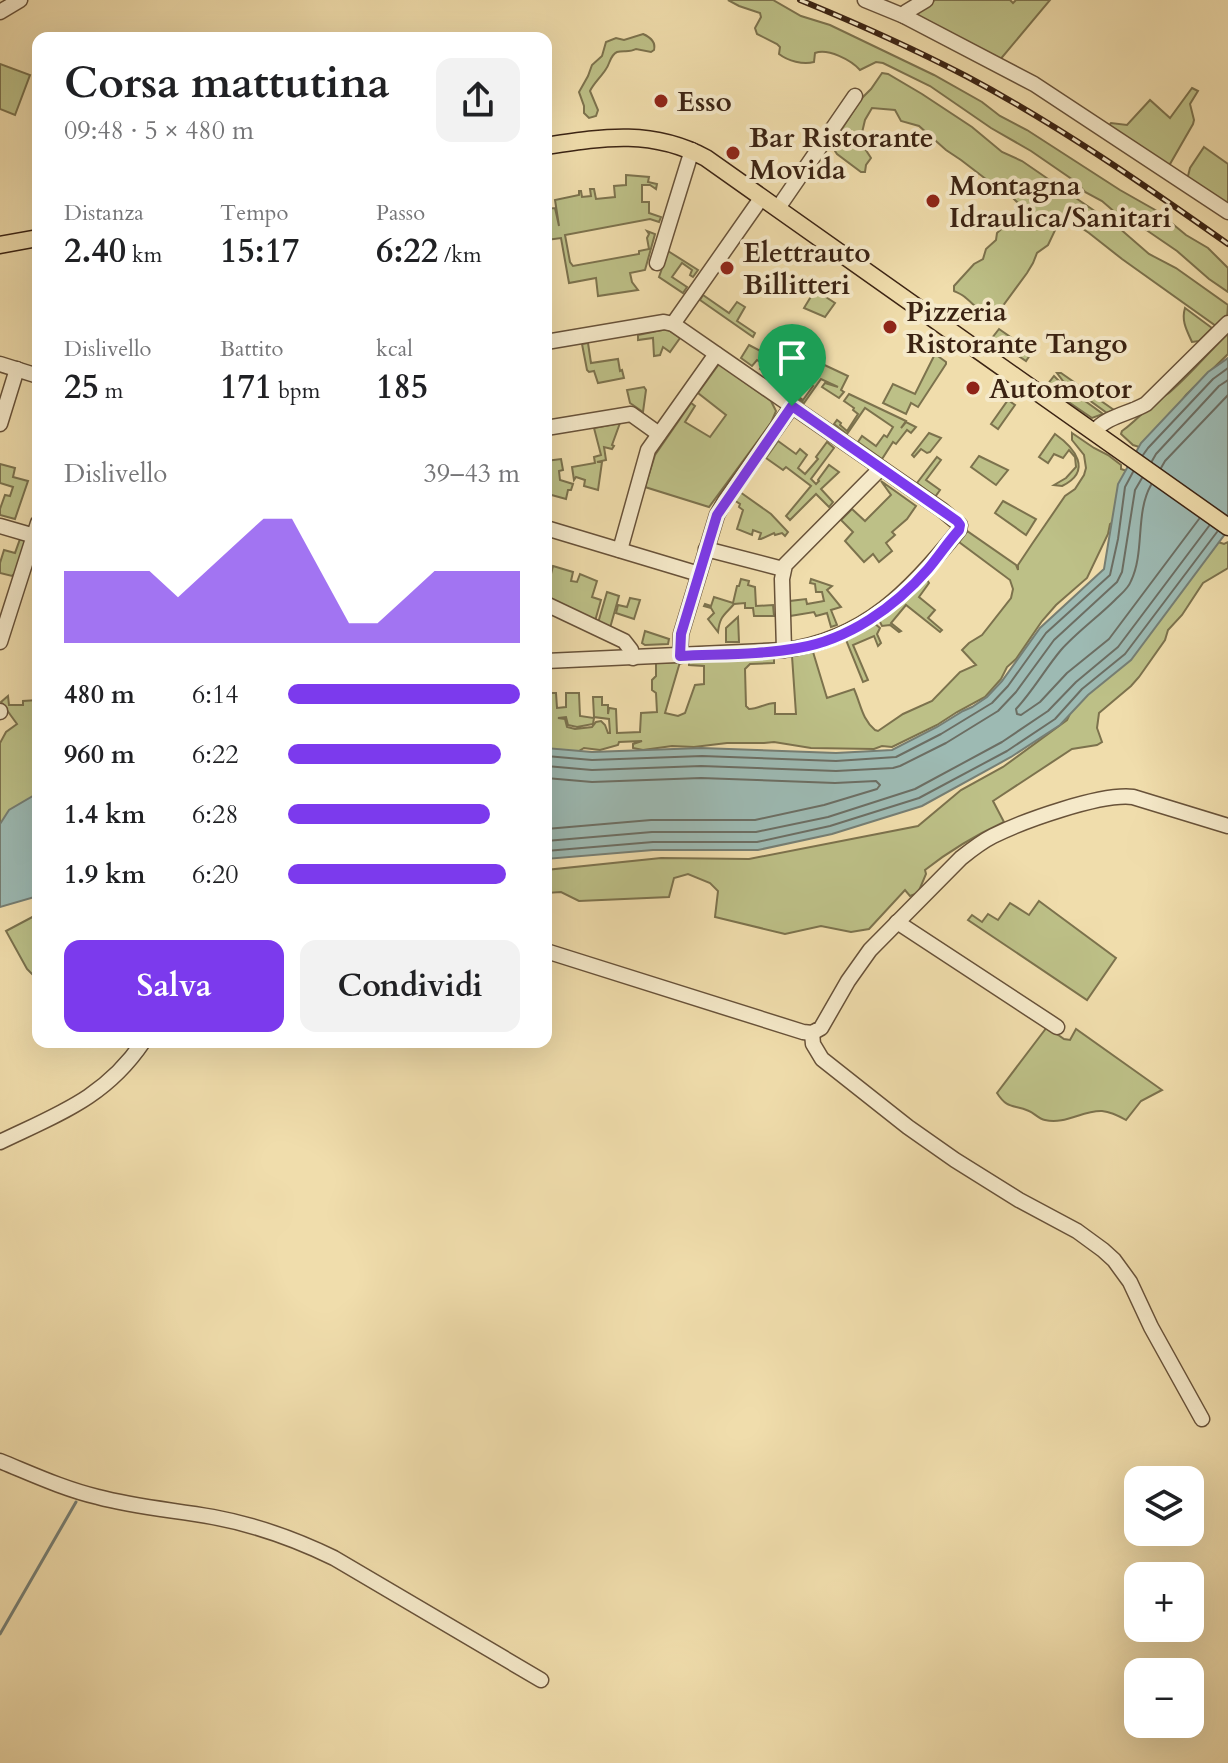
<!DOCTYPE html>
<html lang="it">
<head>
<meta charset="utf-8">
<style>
  :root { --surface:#fff; --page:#f2f2f2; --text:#202124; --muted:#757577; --accent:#7c3aed }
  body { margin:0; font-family:Cardo,serif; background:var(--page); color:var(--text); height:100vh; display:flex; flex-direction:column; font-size:30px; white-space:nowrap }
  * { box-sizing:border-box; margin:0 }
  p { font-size:26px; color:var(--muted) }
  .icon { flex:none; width:44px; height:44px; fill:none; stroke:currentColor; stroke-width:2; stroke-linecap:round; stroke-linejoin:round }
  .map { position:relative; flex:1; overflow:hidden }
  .drawer { position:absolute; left:32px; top:32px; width:520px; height:1016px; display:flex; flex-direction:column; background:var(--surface); border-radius:16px; box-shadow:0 8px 32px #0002 }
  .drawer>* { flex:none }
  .buttons { position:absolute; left:1124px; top:1466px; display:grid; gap:16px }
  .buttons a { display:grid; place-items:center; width:80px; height:80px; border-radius:16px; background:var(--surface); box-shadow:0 8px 32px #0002; font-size:40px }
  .pin { position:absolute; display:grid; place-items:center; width:68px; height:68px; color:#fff; margin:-82px -34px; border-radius:50% 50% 50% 0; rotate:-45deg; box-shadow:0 0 8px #0007 }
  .pin .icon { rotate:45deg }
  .round { display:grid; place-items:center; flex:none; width:84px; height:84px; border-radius:16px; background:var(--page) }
  .overview { display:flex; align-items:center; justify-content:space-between; height:136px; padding:0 32px }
  h1 { font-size:44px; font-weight:800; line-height:60px }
  .stats { display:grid; grid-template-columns:repeat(3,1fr); gap:12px; height:136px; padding:8px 32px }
  .stats div { display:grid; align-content:center }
  .stats b { font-size:34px; font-weight:800 }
  .stats small { font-size:22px; font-weight:400 }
  .stats p { font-size:22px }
  .chart { height:224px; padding:16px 32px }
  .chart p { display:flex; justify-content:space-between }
  .chart svg { width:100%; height:144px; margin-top:8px; fill:var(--accent); opacity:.7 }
  .action { display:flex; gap:16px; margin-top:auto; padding:16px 32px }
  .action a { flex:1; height:92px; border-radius:16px; background:var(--accent); color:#fff; font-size:32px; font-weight:800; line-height:92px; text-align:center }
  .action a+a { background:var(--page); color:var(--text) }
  ul { padding:0 32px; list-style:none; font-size:26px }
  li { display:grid; grid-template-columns:128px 96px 1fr; align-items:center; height:60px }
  li i { height:20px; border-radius:10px; background:var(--accent) }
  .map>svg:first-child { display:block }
  .green { fill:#bdc087; stroke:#7c724d; stroke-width:2 }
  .water { fill:#9dbab3; stroke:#767e73; stroke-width:2 }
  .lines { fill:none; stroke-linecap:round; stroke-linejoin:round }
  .shore { stroke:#6c6e63; stroke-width:2 }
  .stream { stroke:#767e73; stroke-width:3 }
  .minor-casing { stroke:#685239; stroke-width:17 }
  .major-casing { stroke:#3b2313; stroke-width:19 }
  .minor { stroke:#f5e9c9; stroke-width:14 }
  .major { stroke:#f0ddac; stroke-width:16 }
  .rail-casing { stroke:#3b2313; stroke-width:6 }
  .rail { stroke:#f5e9c9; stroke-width:3; stroke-dasharray:9; stroke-linecap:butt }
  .route-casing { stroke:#fff; stroke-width:16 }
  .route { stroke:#7c3aed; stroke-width:10 }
  .poi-dot { fill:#8f2418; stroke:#f5e9c9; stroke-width:3 }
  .labels { text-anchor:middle; stroke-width:8; stroke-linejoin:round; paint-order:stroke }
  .poi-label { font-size:28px; font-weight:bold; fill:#3b2313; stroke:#f5e9c9; text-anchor:start }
</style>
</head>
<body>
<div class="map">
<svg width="1228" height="1763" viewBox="0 0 1228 1763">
  <rect width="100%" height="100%" fill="#f0ddac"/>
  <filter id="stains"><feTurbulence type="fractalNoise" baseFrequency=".0025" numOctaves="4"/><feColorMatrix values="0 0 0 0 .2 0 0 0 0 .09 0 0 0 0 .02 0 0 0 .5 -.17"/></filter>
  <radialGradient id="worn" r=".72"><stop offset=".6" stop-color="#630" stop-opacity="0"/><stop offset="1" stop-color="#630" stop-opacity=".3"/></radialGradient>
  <!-- green -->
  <g class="green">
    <path d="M728 0H773L801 16 830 25 934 75 982 102 1000 116 1027 130 1120 190 1157 211 1186 235 1208 248 1228 268V292L1209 279 1177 251 1139 225 1117 214 1102 201 1085 192 1076 182 1031 151 991 128 930 86 883 63 876 62 860 70C851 60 828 48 815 53L814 62C803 65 788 61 779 54L780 47 777 44 757 34 755 28 761 17 760 13 739 6Z"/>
    <polygon points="935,0 1010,0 1013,3 1016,0 1050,0 999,61 915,14 916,11"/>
    <path d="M643 34C650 37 656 42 654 50L651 52 636 49C629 53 624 50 617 52 610 55 610 64 606 69 601 77 594 83 590 91L598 110 596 116 589 118 584 113V106L579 92 588 76 592 65 602 56 606 42 616 38 624 40Z"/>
    <polygon points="0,64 30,75 15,115 0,109"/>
    <path d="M882 73 888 74 922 94 972 127 1002 152 1022 161 1118 227 1149 254 1176 268 1228 305 1227 319 1216 326 1122 259 1089 233 1068 219 1064 220 1057 226 1048 245 1037 253 1033 263 1027 273 994 318C981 315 976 306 966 298 963 295 958 293 954 291V286L974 264 983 259 986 249 996 240 997 233C1007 225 1011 212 1020 205L1008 193 991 183 961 160 946 150 919 126 901 121 895 110 872 108 865 120 860 141 871 158 866 165 865 172H861L837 154 833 148V143L861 99 871 89Z"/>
    <polygon points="1192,88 1198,91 1190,104 1194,120 1193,124 1170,164 1165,165 1108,127 1111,123 1127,125 1150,100 1170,118"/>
    <polygon points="1204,147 1228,164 1228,208 1187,180 1190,168"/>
    <polygon points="626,175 649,177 648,182 657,184 656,189 650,185 642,185 642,202 649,202 649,213 661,217 659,222 650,219 565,235 570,262 573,266 639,254 639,251 649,249 647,238 649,234 647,231 655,234 645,270 630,273 632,282 638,290 598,296 596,278 569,283 561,238 546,240 546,209 555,208 559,226 555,200 579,195 579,191 581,191 582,197 591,196 590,189 594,189 596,199 615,197 614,186 626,185"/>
    <polygon points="668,251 698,270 693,277 690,275 692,270 682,263 672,277 687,287 683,293 659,277"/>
    <polygon points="815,290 835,303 825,317 804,308"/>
    <polygon points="703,295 729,313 737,302 745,307 737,321 755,333 753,337 700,300"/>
    <path d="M1185 308 1212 328 1199 341 1192 342C1187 331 1181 321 1185 308Z"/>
    <polygon points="667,329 680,338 670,352 663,347 660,355 654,356 653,338 638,340 638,335"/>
    <polygon points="999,329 1032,352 1026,361 992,338"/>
    <path d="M1228 333V354L1186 395 1161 429 1139 447 1133 445 1121 434 1122 431C1132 424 1141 415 1150 406 1156 400 1164 397 1170 392 1191 374 1209 352 1228 333Z"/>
    <polygon points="588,343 591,363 618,359 620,371 622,370 624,378 598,383 594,371 589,372 587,370 582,344"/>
    <polygon points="749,345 774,358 765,372 760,369 763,364 757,360 752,366 741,358"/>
    <polygon points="801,354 848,376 841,390 844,392 839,398 822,387 825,383 838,387 821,379 804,403 794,396 795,394 803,400 813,386 804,380 806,377 799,373 802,370 794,366"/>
    <polygon points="935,354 946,362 946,364 918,407 911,403 906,414 883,403 893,384 915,394"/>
    <polygon points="719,364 771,401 776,411 771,423 709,507 645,487 655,455 691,403 695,406 685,422 710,437 726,415 698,393"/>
    <polygon points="1057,373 1061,373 1114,410 1107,413 1063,381"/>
    <polygon points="1054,376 1063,385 1103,414 1092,418 1048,388 1047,385"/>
    <polygon points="644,387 646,390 643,412 630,403 627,390"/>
    <polygon points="849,394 906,421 901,428 906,422 916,427 911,433 907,430 896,444 893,442 882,459 858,442 862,436 876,446 884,435 887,437 893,427 865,408 847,434 834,424 837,420 841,423 840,425 847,431 858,414 853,410 854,408 844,401"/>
    <polygon points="1008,400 1015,405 998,429 991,424"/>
    <polygon points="620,423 612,445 614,446 612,449 604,447 606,460 597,462 602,462 598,490 584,486 585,480 576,477 574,480 572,467 595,463 594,457 601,455 594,428"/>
    <polygon points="929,433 941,438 930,452 927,453 921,449 914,457 912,455"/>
    <path d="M1072 433 1094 448 1108 455 1121 465V469L1133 473 1113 522 1110 524 1108 534 1087 578 1056 605 1042 621 1016 659 1007 667 1001 679 985 697 957 712 937 725 892 747 882 746 874 749 811 748 774 742 764 743H727L694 747 672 746 643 750 633 748V744L642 741 619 742 618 745 600 750 584 748 574 754H546V720L549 718H546V709L549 708V703H546V693H556L557 708 566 707V693H579L580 716 594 718 593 724 577 727 568 725 566 717 558 718 565 719 567 727 575 729 592 727 596 722 601 721 605 725 608 733H610L609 719 594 717 593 697H602V705H608V714L609 708 616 709 617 733 640 732 641 713 657 712 656 693 652 690V680L656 676V663L680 662 665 713 678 716 685 713 695 685 704 684V666L689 665V662L774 658V663L750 664 745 669 746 706 749 709C759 709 765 703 775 703V714H796L792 656 813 652 827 698 854 689C861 705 862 719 875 730L878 731 903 714 932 701 960 672 976 665 962 650 969 643 982 635 1011 598 1013 589 1010 580 959 542 967 531 1016 565 1018 570V565L1032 544 1065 496 1075 489 1084 475 1086 468 1084 455 1072 440Z"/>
    <path d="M1055 434C1075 448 1093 471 1062 486L1054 485 1066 478 1076 467 1075 457 1069 450 1063 458 1054 454 1048 463 1039 457Z"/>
    <polygon points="778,441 796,454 800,449 807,455 798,468 805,474 818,459 816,457 827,442 834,448 811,479 816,484 819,481 818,480 829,465 839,472 821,489 833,502 829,507 816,494 790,520 786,516 811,486 786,467 783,470 766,458"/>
    <polygon points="979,456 1008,470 996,485 971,467"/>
    <polygon points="937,457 941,460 926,480 940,490 935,497 917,483"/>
    <polygon points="561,459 563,470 559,471 560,480 573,484 571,490 568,490 566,499 548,494 549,491 546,490 546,461"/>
    <polygon points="0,464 15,468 13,477 28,481 15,519 0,515 0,509 5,495 10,496 13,487 0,483"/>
    <polygon points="881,481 916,506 907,519 892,532 895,535 886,543 892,551 879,562 873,554 864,562 845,541 853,532 841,520 852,509 865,521 891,495"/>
    <polygon points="740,492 771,514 788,532 785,536 782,533 775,535 774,533 761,539 759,539 761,533 753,530 752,535 737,529 743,510 739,507 740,504 734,500"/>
    <polygon points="1003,501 1036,519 1026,535 995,513"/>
    <polygon points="20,539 27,541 16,576 13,575 12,576 0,573 0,563 4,550 15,553"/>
    <path d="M1218 542 1224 544 1228 542V568L1203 583 1182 615 1168 630 1165 640 1139 677 1131 686 1099 713 1097 728 1102 742 1097 745 1072 749 993 801 1004 822C976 835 949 851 925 870L926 874 918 893 910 896 905 890 869 929 851 932 821 926 785 934 715 917 718 891 710 883 688 874 674 878 669 897 579 901 561 892 546 893V870L661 858 749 859 918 826 961 790 1003 767 1067 720 1086 680Z"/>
    <polygon points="553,566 573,572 571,581 577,582 580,574 597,581 592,597 601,600 595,621 546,597 546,578 550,578"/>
    <path d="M741 579 749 581 748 585 755 587 756 606 773 605 774 616H754L753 608H745V603L734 604C725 615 720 615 718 632L708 619 714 613 711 608 704 606 705 604 711 606 714 597 733 603 737 586H739Z"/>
    <polygon points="811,579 832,586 827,590 841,607 831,610 837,625 831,627 827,613 816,616 814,612 790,616 790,601 806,599 807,604 824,601 822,592 816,592 815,584 810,583"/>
    <polygon points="927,580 929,583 919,597 935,610 928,618 942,630 940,632 906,605 891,623 901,631 899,632 890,625 882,626 879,620"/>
    <polygon points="607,592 619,596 610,628 598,623"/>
    <polygon points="630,598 640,600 634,619 616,613 618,605 627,607"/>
    <polygon points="738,617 739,642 726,642 726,628"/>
    <polygon points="874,623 880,628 877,634 881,643 878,646 874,636 853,645 868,680 863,682 846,640"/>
    <polygon points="645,631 669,639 668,644 645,645 642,643"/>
    <polygon points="8,696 9,705 23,705 23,701 38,700 38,803 0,833 0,743 6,732 17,724 1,702"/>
    <polygon points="1039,901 1116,958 1087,1000 968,920 972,915 982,922 988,914 998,920 1010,903 1029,915"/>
    <polygon points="38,914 38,980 27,969 6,931"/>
    <path d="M1047 1027 1064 1039 1070 1040 1076 1029 1162 1090 1141 1101 1126 1120C1119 1116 1111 1112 1102 1111 1083 1110 1065 1125 1045 1120 1039 1119 1034 1113 1029 1111 1013 1104 1008 1110 997 1093Z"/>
  </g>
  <!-- water -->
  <g class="water">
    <polygon points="1228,358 1228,530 1131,660 1088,695 1060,725 1011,757 922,806 832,834 758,850 653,850 546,859 546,748 592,752 701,748 836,753 892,750 937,727 963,711 972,707 987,697 1002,681 1040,628 1104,569 1118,484 1141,443 1208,372"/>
    <polygon points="38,793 38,896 0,907 0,824 9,810"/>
  </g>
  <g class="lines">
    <!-- shore -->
    <g class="shore">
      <polyline points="1143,455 1148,448 1213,379 1228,368"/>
      <polyline points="1152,461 1156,454 1219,386 1228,380"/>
      <polyline points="1161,468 1165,461 1228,395"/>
      <path d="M1151 485C1135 513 1145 552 1131 581 1128 589 1121 594 1115 600 1098 617 1077 632 1061 650 1045 669 1033 691 1016 709L1017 714 1021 715 1040 702 1067 673 1109 639 1199 519"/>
      <polyline points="546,756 592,760 702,756 836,761 896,757 941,734 992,703 1008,686 1046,633 1110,575 1118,539 1125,487 1133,472"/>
      <polyline points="546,766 592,770 701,766 836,771 893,768 900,766 946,743 998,711 1016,692 1054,640 1117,582 1122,572 1135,490 1142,478"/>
      <polyline points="546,778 592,782 701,778 835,783 876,781 880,785 877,789 824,805 755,820 651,820 546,829"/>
      <polyline points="546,841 652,832 756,832 828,817 915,789 1002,742 1048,711 1076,682 1118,647 1209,526"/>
      <polyline points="546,851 653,842 757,842 830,826 919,798 1007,751 1055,719 1082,689 1125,654 1217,532"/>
    </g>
    <!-- stream -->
    <polyline class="stream" points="0,1634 76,1502"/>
    <!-- minor casing -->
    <g class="minor-casing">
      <g id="minor">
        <polyline points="865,0 904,16 1034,84 1228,212"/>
        <polyline points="0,12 20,0"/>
        <polyline points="904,16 906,12 926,0"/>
        <polyline points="778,208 855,96"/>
        <polyline points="657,263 692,150"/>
        <polyline points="673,324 762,197"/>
        <path d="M546 342 664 322 673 324 942 510 960 525 959 530C912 589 864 640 784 650L546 661"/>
        <polyline points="0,364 38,376"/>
        <polyline points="0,424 17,369"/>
        <polyline points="546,428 631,414 659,434"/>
        <path d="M1095 431C1107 416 1129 414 1146 404L1228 323"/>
        <polyline points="0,526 38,537"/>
        <polyline points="546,528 699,574"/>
        <polyline points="706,549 783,569"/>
        <polyline points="620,550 648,450 716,354"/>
        <polyline points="546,604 624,641 631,650 633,658"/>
        <polyline points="0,642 38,523"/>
        <polyline points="784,650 782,579 785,565 881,468"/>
        <polyline points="680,656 681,634 717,515 725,501 792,406"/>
        <polyline points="0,711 0,712"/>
        <polyline points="897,922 1057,1027"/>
        <path d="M546 951 803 1032 812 1033 821 1028 848 981 870 950 961 858C971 850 981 842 993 836 1023 821 1101 793 1133 797L1228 826"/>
        <polyline points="812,1033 813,1044 822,1059 908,1127 955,1160 1019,1200 1077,1231 1103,1250 1114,1260 1130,1282 1151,1327 1202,1419"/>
        <path d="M0 1142C58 1114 105 1098 143 1042"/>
        <path d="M0 1461C32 1474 64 1489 98 1497 135 1507 174 1510 213 1517 256 1525 295 1539 334 1558L541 1680"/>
      </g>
    </g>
    <!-- major casing -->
    <g class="major-casing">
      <g id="major">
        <path d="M546 146C604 137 652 129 706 158L1228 527"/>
        <polyline points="0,245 38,238"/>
      </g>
    </g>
    <!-- minor -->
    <use href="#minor" class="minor"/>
    <!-- major -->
    <use href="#major" class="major"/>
    <!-- rail casing -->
    <g class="rail-casing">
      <path id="rail" d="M800 0C856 23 912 48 966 76 1058 125 1143 184 1228 244"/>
    </g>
    <!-- rail -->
    <use href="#rail" class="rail"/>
  </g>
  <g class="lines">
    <!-- route casing -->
    <g class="route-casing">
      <path id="route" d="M792 406 957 521 960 525 959 530C948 542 939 556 928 569 895 607 848 640 798 648 760 655 719 654 680 656L681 634 717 515Z"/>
    </g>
    <!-- route -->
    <use href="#route" class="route"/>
  </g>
  <!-- markers -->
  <g class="poi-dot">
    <circle cx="661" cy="101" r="8"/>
    <circle cx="733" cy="153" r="8"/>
    <circle cx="933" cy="201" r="8"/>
    <circle cx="727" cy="268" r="8"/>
    <circle cx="890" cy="327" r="8"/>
    <circle cx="973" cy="388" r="8"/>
  </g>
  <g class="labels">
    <!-- poi labels -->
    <g class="poi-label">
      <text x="677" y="111">Esso</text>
      <text x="749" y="147">Bar Ristorante<tspan x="749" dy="32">Movida</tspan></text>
      <text x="949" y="195">Montagna<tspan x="949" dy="32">Idraulica/Sanitari</tspan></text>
      <text x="743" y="262">Elettrauto<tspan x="743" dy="32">Billitteri</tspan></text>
      <text x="906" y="321">Pizzeria<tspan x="906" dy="32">Ristorante Tango</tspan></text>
      <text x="989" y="398">Automotor</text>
    </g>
  </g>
  <rect width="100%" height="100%" filter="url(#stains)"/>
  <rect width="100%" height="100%" fill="url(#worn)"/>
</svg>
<div class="buttons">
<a><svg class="icon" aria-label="layers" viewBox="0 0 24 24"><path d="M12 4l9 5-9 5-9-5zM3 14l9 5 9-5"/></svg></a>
<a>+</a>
<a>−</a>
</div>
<div class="pin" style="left:792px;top:406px;background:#1e9e55"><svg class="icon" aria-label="arrive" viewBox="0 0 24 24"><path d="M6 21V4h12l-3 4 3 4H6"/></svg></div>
<section class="drawer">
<div class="overview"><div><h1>Corsa mattutina</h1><p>09:48 · 5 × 480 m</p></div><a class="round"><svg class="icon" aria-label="share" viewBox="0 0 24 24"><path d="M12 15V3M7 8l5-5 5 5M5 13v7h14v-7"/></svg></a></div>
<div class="stats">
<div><p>Distanza</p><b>2.40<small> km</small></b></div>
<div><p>Tempo</p><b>15:17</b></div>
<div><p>Passo</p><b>6:22<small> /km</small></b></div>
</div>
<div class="stats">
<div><p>Dislivello</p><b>25<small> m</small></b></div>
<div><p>Battito</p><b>171<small> bpm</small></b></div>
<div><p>kcal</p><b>185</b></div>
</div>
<div class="chart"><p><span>Dislivello</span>39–43 m</p>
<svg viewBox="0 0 160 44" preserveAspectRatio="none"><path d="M0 44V22L10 22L20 22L30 22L40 30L50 22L60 14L70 6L80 6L90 22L100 38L110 38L120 30L130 22L140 22L150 22L160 22V44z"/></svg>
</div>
<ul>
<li><b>480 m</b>6:14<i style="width:100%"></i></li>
<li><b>960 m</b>6:22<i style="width:92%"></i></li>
<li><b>1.4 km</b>6:28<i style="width:87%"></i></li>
<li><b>1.9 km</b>6:20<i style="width:94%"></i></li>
</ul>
<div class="action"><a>Salva</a><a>Condividi</a></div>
</section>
</div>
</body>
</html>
